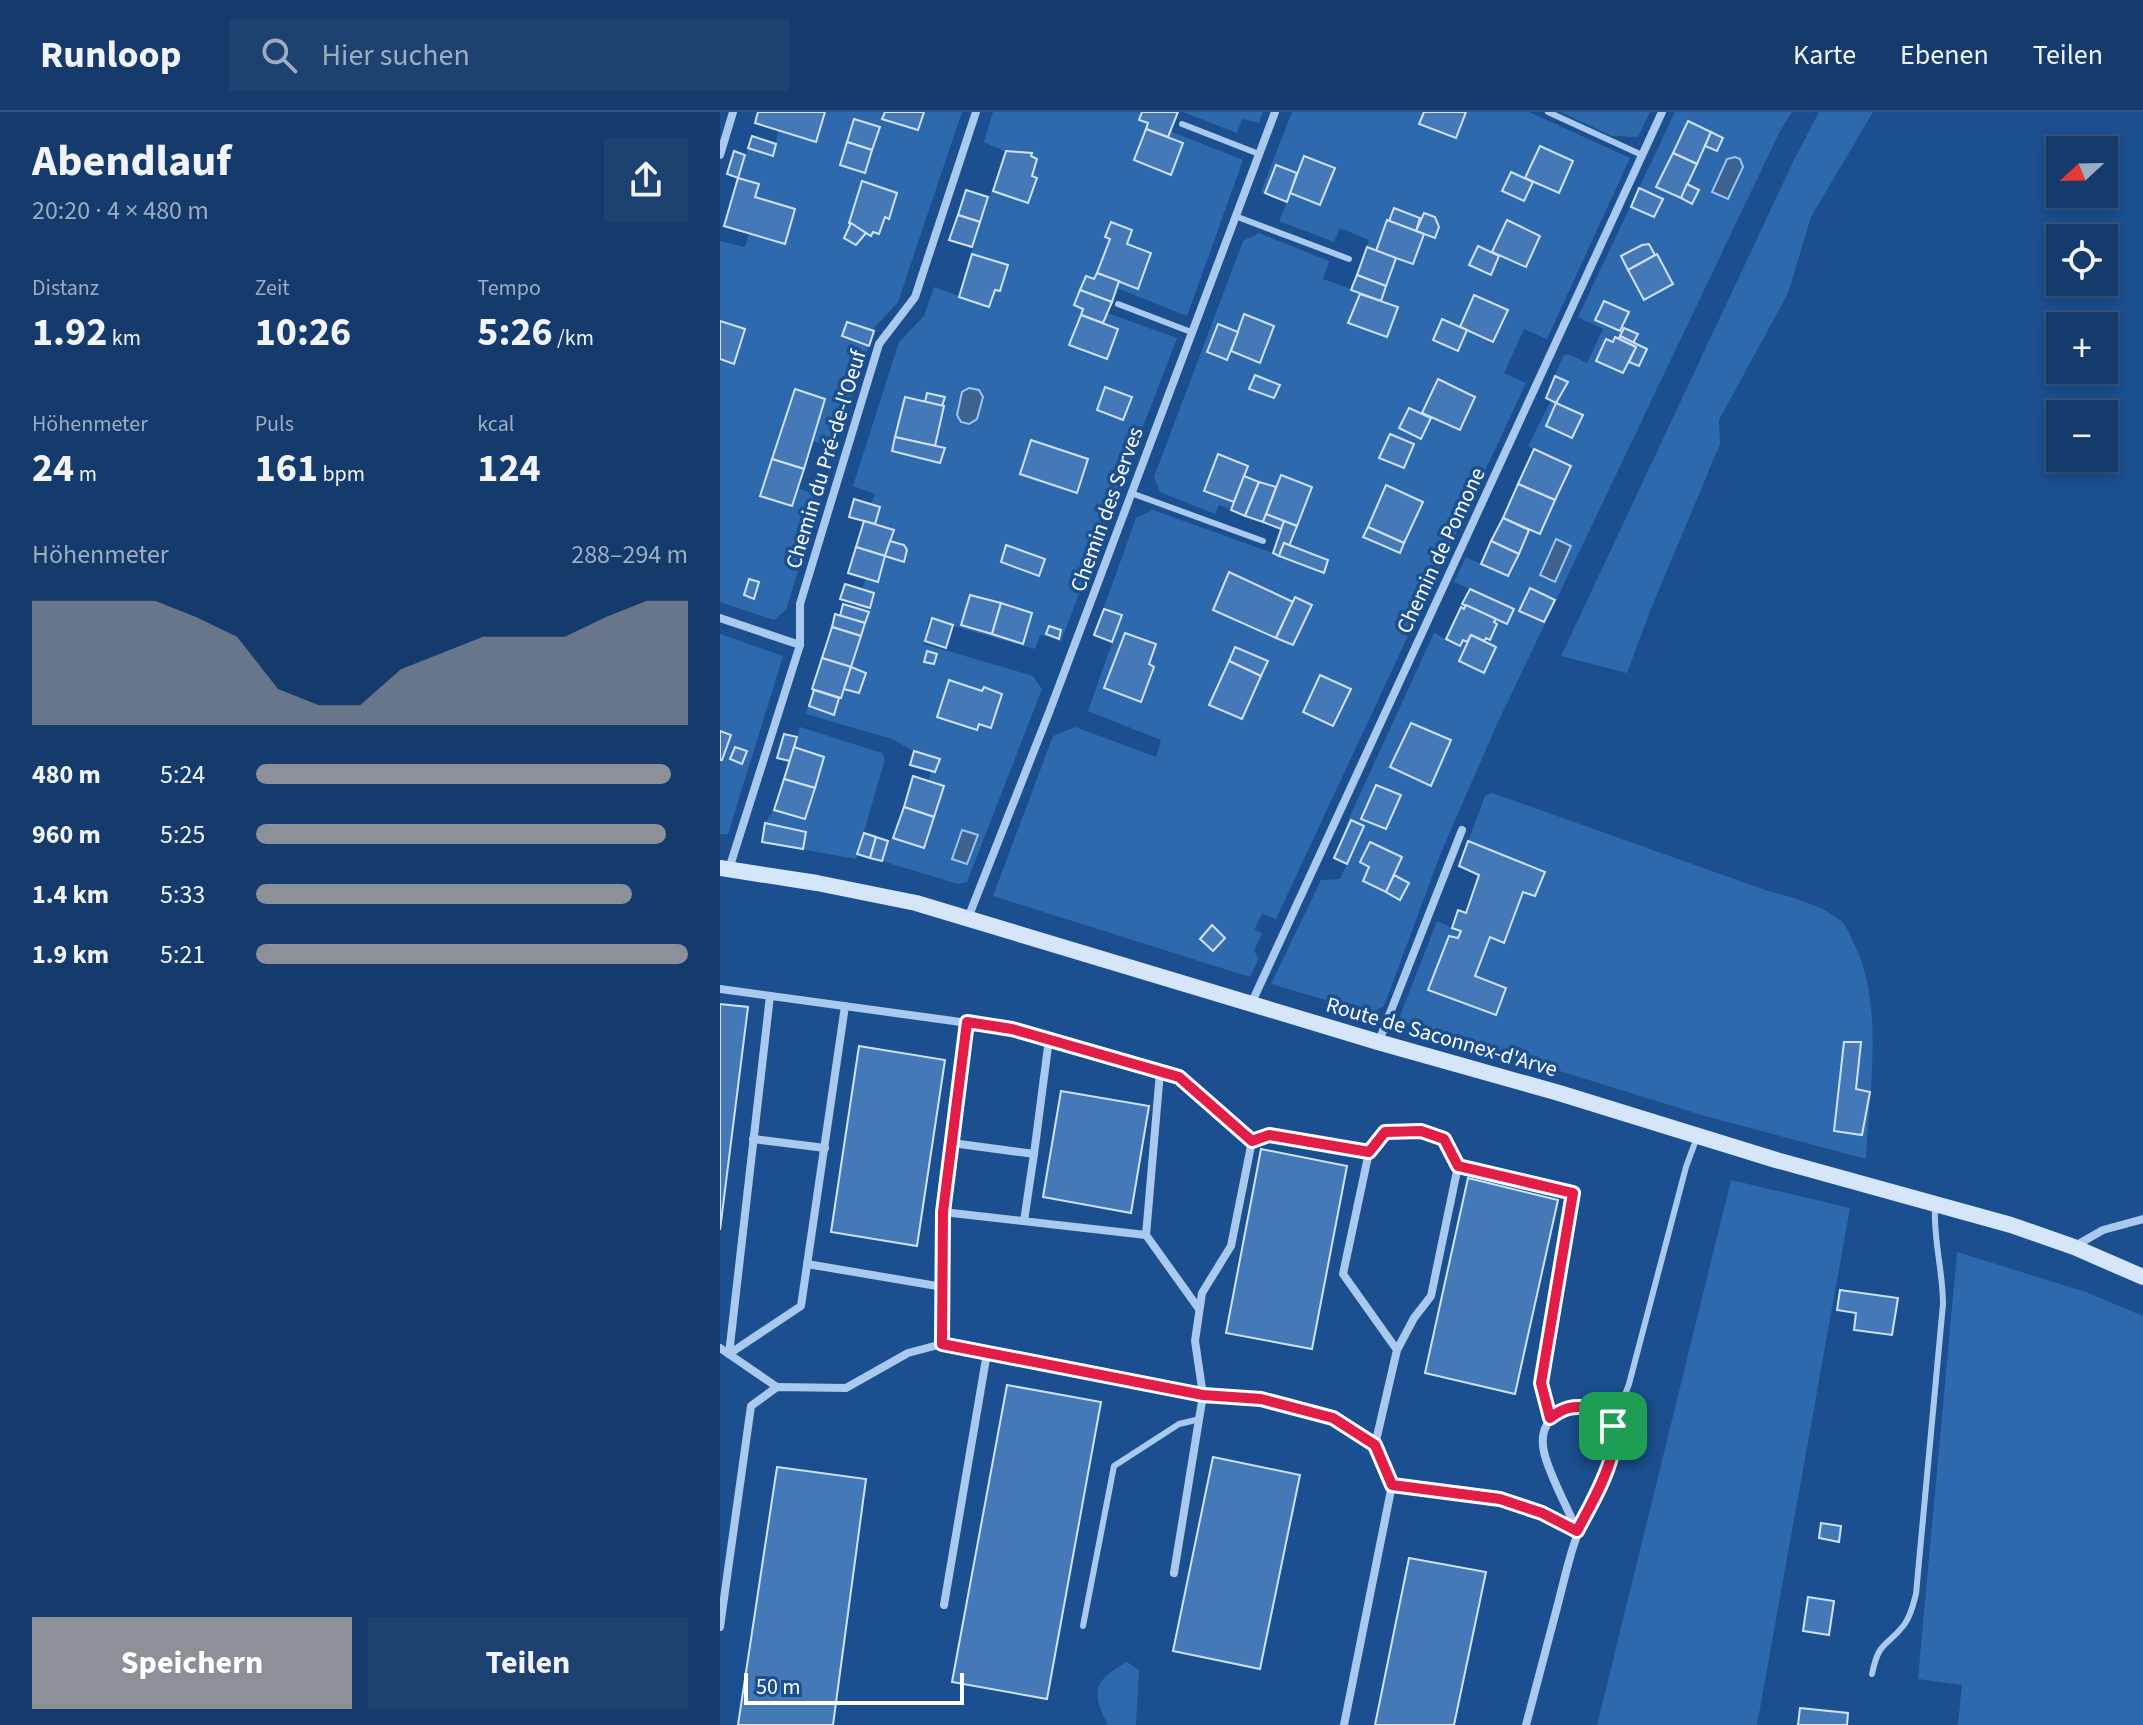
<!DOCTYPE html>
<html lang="de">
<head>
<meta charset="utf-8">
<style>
  :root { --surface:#143b6b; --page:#1d4271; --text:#f1f3f6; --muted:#9dadc1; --line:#33557e; --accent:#8c9099 }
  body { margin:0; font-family:"Source Sans 3",sans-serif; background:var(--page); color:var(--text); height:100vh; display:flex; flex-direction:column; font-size:30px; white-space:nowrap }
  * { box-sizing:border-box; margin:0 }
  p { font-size:26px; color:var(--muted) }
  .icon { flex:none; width:44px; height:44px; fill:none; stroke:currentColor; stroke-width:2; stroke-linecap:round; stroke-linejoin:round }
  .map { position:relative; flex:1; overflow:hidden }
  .details { display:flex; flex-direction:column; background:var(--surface); width:720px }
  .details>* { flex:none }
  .needle { width:52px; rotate:248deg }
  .controls { position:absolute; left:1326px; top:24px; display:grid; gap:16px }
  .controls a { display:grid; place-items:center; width:72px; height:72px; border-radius:0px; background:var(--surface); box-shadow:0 4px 12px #0003,0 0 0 2px var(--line); font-size:40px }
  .scale { position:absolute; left:24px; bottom:20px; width:220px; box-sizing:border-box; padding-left:8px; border:4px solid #fff; border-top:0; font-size:22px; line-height:28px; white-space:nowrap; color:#fff; -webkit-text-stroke:6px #1b4f8f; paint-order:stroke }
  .pin { position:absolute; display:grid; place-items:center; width:68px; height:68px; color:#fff; margin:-34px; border-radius:16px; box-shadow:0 4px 12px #0006 }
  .round { display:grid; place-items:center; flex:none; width:84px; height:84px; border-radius:0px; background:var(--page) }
  .overview { display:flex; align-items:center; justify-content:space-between; height:136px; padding:0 32px }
  h1 { font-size:44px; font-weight:700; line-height:60px }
  .metrics { display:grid; grid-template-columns:repeat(3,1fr); gap:12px; height:136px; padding:8px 32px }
  .metrics div { display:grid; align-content:center }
  .metrics b { font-size:40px; font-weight:700 }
  .metrics small { font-size:22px; font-weight:400 }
  .metrics p { font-size:22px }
  .chart { height:224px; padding:16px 32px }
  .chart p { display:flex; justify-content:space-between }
  .chart svg { width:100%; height:144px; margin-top:8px; fill:var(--accent); opacity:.7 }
  .button { display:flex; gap:16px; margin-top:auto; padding:16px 32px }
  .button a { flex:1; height:92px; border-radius:0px; background:var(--accent); color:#fff; font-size:32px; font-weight:700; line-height:92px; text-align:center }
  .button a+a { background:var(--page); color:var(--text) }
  ul { padding:0 32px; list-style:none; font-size:26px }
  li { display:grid; grid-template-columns:128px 96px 1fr; align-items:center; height:60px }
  li i { height:20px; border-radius:10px; background:var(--accent) }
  header { display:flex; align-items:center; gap:48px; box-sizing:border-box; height:112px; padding:0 40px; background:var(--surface); border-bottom:2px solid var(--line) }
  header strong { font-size:38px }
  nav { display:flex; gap:44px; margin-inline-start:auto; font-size:28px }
  .search { width:560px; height:72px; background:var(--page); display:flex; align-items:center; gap:20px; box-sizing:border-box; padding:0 28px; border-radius:0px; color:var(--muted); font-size:30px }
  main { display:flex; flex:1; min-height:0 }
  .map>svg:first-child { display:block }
  .green { fill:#2e69ad }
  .water { fill:#3c6290; stroke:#9cc4f0; stroke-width:2 }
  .building { fill:#4478b7; stroke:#cfe3fa; stroke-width:2 }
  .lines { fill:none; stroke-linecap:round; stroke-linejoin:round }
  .lane { stroke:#a9c9ee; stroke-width:6 }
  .street { stroke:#a9c9ee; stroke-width:8 }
  .secondary { stroke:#d6e6fa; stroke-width:16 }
  .route-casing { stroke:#fff; stroke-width:16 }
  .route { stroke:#e11d48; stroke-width:10 }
  .labels { text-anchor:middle; stroke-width:7; stroke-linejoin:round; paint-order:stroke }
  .street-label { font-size:22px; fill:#fff; stroke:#1b4f8f }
</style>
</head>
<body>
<header>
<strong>Runloop</strong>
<div class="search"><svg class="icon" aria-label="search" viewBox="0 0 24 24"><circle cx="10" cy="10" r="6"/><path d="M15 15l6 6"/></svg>Hier suchen</div>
<nav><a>Karte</a><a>Ebenen</a><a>Teilen</a></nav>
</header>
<main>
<section class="details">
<div class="overview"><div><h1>Abendlauf</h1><p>20:20 · 4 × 480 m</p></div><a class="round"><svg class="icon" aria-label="share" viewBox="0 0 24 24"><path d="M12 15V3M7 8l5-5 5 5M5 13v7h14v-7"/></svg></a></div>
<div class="metrics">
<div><p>Distanz</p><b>1.92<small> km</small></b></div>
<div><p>Zeit</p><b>10:26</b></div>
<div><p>Tempo</p><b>5:26<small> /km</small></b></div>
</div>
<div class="metrics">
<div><p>Höhenmeter</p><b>24<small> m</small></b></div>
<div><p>Puls</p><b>161<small> bpm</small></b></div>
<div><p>kcal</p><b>124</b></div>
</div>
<div class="chart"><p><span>Höhenmeter</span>288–294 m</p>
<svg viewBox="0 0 160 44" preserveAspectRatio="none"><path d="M0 44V6L10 6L20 6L30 6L40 11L50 17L60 33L70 38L80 38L90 27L100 22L110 17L120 17L130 17L140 11L150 6L160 6V44z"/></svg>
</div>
<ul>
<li><b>480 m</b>5:24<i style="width:96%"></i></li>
<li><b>960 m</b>5:25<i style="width:95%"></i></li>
<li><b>1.4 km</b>5:33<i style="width:87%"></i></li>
<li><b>1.9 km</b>5:21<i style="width:100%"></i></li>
</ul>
<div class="button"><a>Speichern</a><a>Teilen</a></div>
</section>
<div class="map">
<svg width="1423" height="1613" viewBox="0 0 1423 1613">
  <rect width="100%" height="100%" fill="#1b4f8f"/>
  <!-- green -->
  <g class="green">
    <polygon points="39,0 242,0 178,190 155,215 114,336 93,329 78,376 96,383 99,390 66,498 54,508 0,490 0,129 25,135 29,122 4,114 32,24 56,31 58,18 35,11"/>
    <polygon points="273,0 458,0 450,19 523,48 467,204 397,176 387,201 457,226 341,529 320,523 315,537 209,507 204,532 313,564 322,577 247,770 238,772 162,749 168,729 173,726 205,736 224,674 208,669 211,659 216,660 219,647 194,639 172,627 86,602 115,502 120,503 123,490 136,494 146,466 158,469 174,419 155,412 160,396 151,392 155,382 133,374 179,230 204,204 214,175 239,184 260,110 286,40 264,30"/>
    <polygon points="463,0 543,0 539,11 522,7 517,21"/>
    <polygon points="572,0 809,0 910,46 827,227 804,217 784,261 806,271 556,807 542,802 534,818 542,821 534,839 539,846 530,865 273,784 333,624 355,615 436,645 441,628 368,599 392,531 374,523 416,406 433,398 553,441 560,417 499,393 495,402 440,380 434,365 523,129 539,121 609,149 603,167 631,177 649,128 620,116 614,130 559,109 567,90 541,80"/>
    <polygon points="841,0 930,0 918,25 892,24"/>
    <polygon points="955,0 1072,0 1060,19 778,610 722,738 664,894 650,901 551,872 601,768 620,767 627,752 614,746 630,704 714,521 726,527 750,477 734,470 746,445 761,452 814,338 808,334 831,289 826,286 843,244 848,242 867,251 883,217 858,205"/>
    <polygon points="1099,0 1153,0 1091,105 1068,181 999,308 1000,332 930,499 907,561 841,544 1074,48"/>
    <polygon points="0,522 63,544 8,722 0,722"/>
    <polygon points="80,615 162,641 165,647 136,747 42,730 45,711 54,698 86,707 104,645 74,635"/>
    <path d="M772 681 1048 779C1074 786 1100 792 1121 809 1127 814 1130 823 1133 830 1165 889 1149 981 1146 1047L985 1004 678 909 717 809 732 816 738 798 746 800 759 763 739 754 765 684Z"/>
    <polygon points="1011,1068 1130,1096 1037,1613 877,1613"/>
    <polygon points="1237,1140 1366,1180 1423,1204 1423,1613 1238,1613 1242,1573 1198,1567"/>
    <path d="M407 1550 419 1558 416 1613H388C370 1579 374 1568 407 1550Z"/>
  </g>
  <!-- water -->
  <g class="water">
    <polygon points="1015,45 1020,47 1023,55 1008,87 992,80 1007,47"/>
    <polygon points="249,276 259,278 263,285 257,307 249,312 241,310 237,303 242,280"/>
    <polygon points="836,427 851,434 835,470 820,463"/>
    <polygon points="242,718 258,723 247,752 232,747"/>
  </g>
  <!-- building -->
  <g class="building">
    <polygon points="38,0 105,0 96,30 35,11"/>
    <polygon points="165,0 204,0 198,18 162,7"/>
    <polygon points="422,0 458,0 448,25 426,17 428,11 419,8"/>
    <polygon points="704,0 746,0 736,26 699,12"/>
    <polygon points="134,7 160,15 152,38 127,30"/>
    <polygon points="968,9 991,20 977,52 953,41"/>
    <polygon points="426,17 463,31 451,63 414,48"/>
    <polygon points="991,20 1003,26 997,39 985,34"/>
    <polygon points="32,24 56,32 53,44 28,36"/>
    <polygon points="127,30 152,38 145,61 120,53"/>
    <polygon points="820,34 853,49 839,81 805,66"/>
    <polygon points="14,39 25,43 18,66 7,62"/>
    <polygon points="286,39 312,41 311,44 317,47 312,64 317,66 308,91 273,79"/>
    <polygon points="953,41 977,52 961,86 936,75"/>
    <polygon points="584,44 615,56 600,93 570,81"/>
    <polygon points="556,53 577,61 567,90 545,81"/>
    <polygon points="791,60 813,70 804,89 782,79"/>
    <polygon points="18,66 39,72 35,85 75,97 65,132 4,114"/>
    <polygon points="142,69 177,81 169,107 165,105 159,122 153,120 151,124 129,111"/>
    <polygon points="967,72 979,78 972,92 961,86"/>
    <polygon points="919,76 943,87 934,105 911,95"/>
    <polygon points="246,78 268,85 260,110 238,103"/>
    <polygon points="674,96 700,106 696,119 669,109"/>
    <polygon points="704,101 715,105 719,115 715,126 696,119"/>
    <polygon points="238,103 260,110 252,135 229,128"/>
    <polygon points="667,108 704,122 693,152 656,139"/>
    <polygon points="787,108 820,124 806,155 772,140"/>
    <polygon points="391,110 412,118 407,132 431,141 418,177 377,161 390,127 385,125"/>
    <polygon points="131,111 146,121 136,133 124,126"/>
    <polygon points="929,132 935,143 908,158 901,144 922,133"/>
    <polygon points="758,134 779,144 771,163 749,153"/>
    <polygon points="647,135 676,146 666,174 637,163"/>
    <polygon points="252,142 288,153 280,179 275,178 269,195 239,185"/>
    <polygon points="937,142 953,172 924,188 908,158"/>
    <polygon points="377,161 399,169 392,190 360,178 366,164 374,167"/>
    <polygon points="637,163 666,174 661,189 631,178"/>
    <polygon points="360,178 392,190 383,211 361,203 363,197 354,193"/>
    <polygon points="640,182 678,195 667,225 628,211"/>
    <polygon points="754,183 788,198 773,230 740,215"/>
    <polygon points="884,189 909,200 900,219 875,208"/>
    <polygon points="524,202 554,214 540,251 511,239"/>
    <polygon points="361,203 398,217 387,247 349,233"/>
    <polygon points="722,207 747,218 738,239 713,228"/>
    <polygon points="0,209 25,217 14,252 0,247"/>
    <polygon points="127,210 154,219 149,234 122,224"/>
    <polygon points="498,212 518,220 507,248 487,240"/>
    <polygon points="904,216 918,222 913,231 900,224"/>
    <polygon points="900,224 927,237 919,254 909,250 916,235 899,227"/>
    <polygon points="895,225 916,235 903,261 876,249 886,227 893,230"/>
    <polygon points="535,263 560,273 554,286 529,277"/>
    <polygon points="835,264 848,270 836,291 826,286"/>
    <polygon points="718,267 755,285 740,318 702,301"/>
    <polygon points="385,275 412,285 403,308 377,298"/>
    <polygon points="75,277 105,287 84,357 52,347"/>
    <polygon points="207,281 225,285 222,294 205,290"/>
    <polygon points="185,285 224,294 215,334 175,325"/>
    <polygon points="836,291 863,303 852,326 826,314"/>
    <polygon points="689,296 711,306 701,327 679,316"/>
    <polygon points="670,322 694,332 684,356 659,346"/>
    <polygon points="175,325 225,336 220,351 172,339"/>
    <polygon points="311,328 368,347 357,381 300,362"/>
    <polygon points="814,337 851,354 835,388 798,372"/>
    <polygon points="498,342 528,354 514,390 484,379"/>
    <polygon points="52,347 84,357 72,394 40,384"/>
    <polygon points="561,363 592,375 577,414 546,402"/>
    <polygon points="524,364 539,370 525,404 511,398"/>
    <polygon points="539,370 556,375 543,410 525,404"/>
    <polygon points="798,372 835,388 820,422 783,406"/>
    <polygon points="666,373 703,390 684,431 648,415"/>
    <polygon points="134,387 160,395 155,412 129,405"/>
    <polygon points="546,402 564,409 561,417 543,410"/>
    <polygon points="783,406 809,418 799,442 771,429"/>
    <polygon points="144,409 174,418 165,444 136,435"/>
    <polygon points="564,409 577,414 569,434 564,431 559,444 553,441"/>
    <polygon points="648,415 684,431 680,441 643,425"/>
    <polygon points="170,429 184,433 187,438 184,450 165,444"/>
    <polygon points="771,429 799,442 788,464 761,452"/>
    <polygon points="564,431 608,448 604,461 559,444"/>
    <polygon points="286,433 325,447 319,464 281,450"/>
    <polygon points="136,435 165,444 158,470 128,461"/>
    <polygon points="509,460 573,490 556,526 493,498"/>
    <polygon points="29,467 39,470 34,487 24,483"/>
    <polygon points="125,472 154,481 150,496 120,487"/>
    <polygon points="810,476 835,488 824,510 799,499"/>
    <polygon points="750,477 794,497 787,512 742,492"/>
    <polygon points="250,483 281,491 272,522 241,513"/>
    <polygon points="575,485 592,493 573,533 556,526"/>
    <polygon points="281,491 312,501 303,532 272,522"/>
    <polygon points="123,492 149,500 145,511 120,504"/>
    <polygon points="746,493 776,507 774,510 777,512 770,528 766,526 764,529 751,523 747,530 743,528 740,534 726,527 741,495 744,497"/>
    <polygon points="384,497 402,503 392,530 374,523"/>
    <polygon points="115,502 145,511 141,524 112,515"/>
    <polygon points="212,506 233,513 226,536 205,529"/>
    <polygon points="329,514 341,518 339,527 326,522"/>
    <polygon points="112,515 141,524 131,555 102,546"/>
    <polygon points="405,521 436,532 429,552 434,555 421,590 384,576"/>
    <polygon points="751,523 776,535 764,561 739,549"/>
    <polygon points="515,535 548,549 541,564 509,549"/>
    <polygon points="207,539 217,542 214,552 204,550"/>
    <polygon points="102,546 131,555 121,586 92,577"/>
    <polygon points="509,549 541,564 522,607 489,593"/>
    <polygon points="131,555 146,561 139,581 124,577"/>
    <polygon points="600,563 631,577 613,614 583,600"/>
    <polygon points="229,568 262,579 264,575 282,582 271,616 259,612 257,618 217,605"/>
    <polygon points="94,578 119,586 114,603 89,594"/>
    <polygon points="691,611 731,628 711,674 670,655"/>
    <polygon points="0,619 11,623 2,648 0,648"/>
    <polygon points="64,622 77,625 70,649 57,646"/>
    <polygon points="15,635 27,639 22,652 10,647"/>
    <polygon points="74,635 104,645 95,676 64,667"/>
    <polygon points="194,639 220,647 215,660 190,653"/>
    <polygon points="193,664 224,674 214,705 184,695"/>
    <polygon points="64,667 95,676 85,707 54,698"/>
    <polygon points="656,673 681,683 666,717 641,707"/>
    <polygon points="184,695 214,705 204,736 173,726"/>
    <polygon points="631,708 644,714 627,752 614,746"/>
    <polygon points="45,711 86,720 83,737 42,730"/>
    <polygon points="144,721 156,725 150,746 137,742"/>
    <polygon points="156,725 168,729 162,749 150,746"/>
    <polygon points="748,729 825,760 815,784 803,780 784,831 770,825 755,864 786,876 776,903 708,878 729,824 738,826 741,819 732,816 738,798 746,801 759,763 739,754"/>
    <polygon points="650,730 682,745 666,780 643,769 649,755 640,750"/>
    <polygon points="674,763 689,771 680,788 666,780"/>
    <polygon points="492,813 505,826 493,839 480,827"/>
    <polygon points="0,892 28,895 0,1118"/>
    <polygon points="1124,930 1141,930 1136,977 1150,980 1142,1023 1114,1019"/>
    <polygon points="139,934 225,948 197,1134 111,1120"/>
    <polygon points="341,979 429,994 411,1101 323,1085"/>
    <polygon points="541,1037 627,1054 592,1237 506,1221"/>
    <polygon points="748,1066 838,1088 795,1282 705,1261"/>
    <polygon points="1120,1178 1178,1186 1172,1223 1134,1218 1136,1201 1117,1198"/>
    <polygon points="287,1273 381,1290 327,1587 232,1570"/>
    <polygon points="493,1345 580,1363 540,1557 453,1539"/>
    <polygon points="57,1355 146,1367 113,1613 18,1613"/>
    <polygon points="1101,1411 1121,1414 1119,1430 1099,1426"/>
    <polygon points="689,1446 766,1460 734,1613 655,1613"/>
    <polygon points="1088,1485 1114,1489 1109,1523 1083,1519"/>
    <polygon points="1080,1596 1128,1601 1127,1613 1078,1613"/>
  </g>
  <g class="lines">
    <!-- lane -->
    <g class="lane">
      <polyline points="828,0 922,43"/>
      <polyline points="462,12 539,42"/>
      <polyline points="515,104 629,147"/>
      <polyline points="398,192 471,220"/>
      <polyline points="411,381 543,429"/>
      <polyline points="893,1314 909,1272 966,1055 977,1025"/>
      <polyline points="363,1514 394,1354 459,1312 480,1307"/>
      <path d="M1152 1562C1159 1528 1166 1536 1184 1513 1191 1504 1193 1493 1196 1482L1223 1192C1223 1158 1213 1128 1215 1093"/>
    </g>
    <!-- street -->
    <g class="street">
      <polyline points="0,43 13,0"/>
      <polyline points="0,506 80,533"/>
      <polyline points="9,757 80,533 80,492 159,232 195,185 256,0"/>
      <polyline points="248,806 330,598 555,0"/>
      <polyline points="0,877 292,917 459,965 532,1029"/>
      <polyline points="532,890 942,0"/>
      <polyline points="659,929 742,718"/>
      <polyline points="33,1027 105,1036"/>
      <polyline points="232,1031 314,1042 304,1109"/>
      <polyline points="314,1042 329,927"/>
      <polyline points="738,1054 853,1081 821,1271 830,1306"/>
      <polyline points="223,1100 426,1123 479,1197"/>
      <polyline points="426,1123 440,960"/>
      <polyline points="1355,1134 1383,1118 1423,1107"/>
      <polyline points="87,1152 223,1175 222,1232"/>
      <polyline points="223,1175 223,1100 247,910"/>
      <polyline points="0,1236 57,1275"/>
      <polyline points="9,1242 81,1194 125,894"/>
      <polyline points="9,1242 50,884"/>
      <polyline points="655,1333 677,1238 623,1162 649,1040 665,1020 701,1019 724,1027 738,1054 711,1184 694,1206 677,1238"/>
      <polyline points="454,1461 483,1283 475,1229 482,1181 511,1134 532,1029 549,1023 649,1040"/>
      <polyline points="224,1493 267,1241"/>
      <polyline points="0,1515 31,1294 57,1275 126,1276 188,1241 222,1232 483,1283 541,1287 613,1306 655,1333 672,1373 780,1387 822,1401 857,1419"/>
      <polyline points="624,1613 672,1373"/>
      <path d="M806 1613C817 1571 828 1530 839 1488 847 1456 854 1425 869 1395 880 1373 897 1347 894 1321 889 1279 812 1288 824 1340 829 1363 848 1396 857 1419"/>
    </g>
    <!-- secondary -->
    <polyline class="secondary" points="0,756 97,771 196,791 658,930 839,981 1056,1048 1291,1113 1354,1135 1423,1165"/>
  </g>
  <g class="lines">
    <!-- route casing -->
    <g class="route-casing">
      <path id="route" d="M247 910 292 917 459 965 532 1029 549 1023 649 1040 665 1020 701 1019 724 1027 738 1054 853 1081 821 1271 830 1306C843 1296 853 1293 870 1296 925 1307 871 1391 857 1419L822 1401 780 1387 672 1373 655 1333 613 1306 541 1287 483 1283 222 1232 223 1100Z"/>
    </g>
    <!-- route -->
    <use href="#route" class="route"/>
  </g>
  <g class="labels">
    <!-- street labels -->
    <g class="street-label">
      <text transform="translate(105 347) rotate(-73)" y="8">Chemin du Pré-de-l'Oeuf</text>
      <text transform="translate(386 397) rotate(-70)" y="8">Chemin des Serves</text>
      <text transform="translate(720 438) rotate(-65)" y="8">Chemin de Pomone</text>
      <text transform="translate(722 924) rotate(16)" y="8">Route de Saconnex-d'Arve</text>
    </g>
  </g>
</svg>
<div class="controls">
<a><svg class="needle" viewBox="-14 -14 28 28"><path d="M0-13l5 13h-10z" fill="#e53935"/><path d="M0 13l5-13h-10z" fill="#9dadc1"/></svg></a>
<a><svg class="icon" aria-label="locate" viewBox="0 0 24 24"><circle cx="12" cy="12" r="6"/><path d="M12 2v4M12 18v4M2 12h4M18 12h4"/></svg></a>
<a>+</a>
<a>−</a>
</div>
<div class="scale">50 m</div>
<div class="pin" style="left:893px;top:1314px;background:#1e9e55"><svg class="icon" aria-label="arrive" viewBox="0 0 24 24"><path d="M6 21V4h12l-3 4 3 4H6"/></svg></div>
</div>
</main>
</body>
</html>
